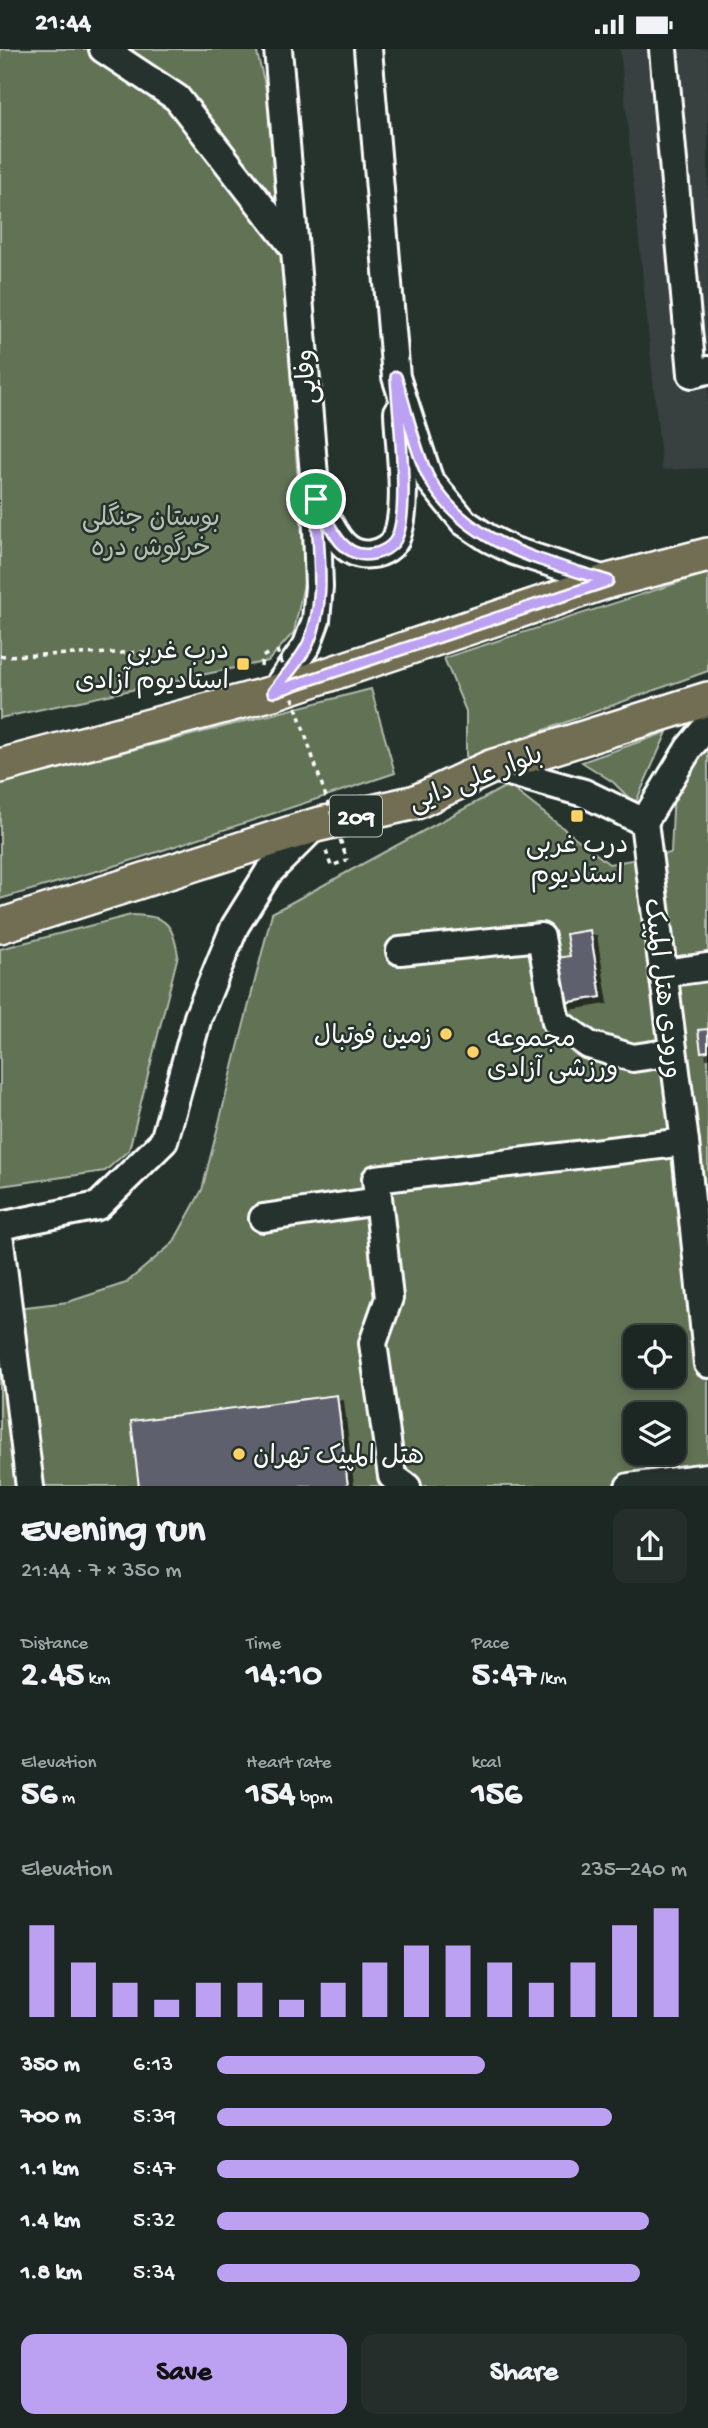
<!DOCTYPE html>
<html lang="en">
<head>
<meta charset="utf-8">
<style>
  :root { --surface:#1c2622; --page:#252e2a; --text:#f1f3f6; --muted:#a0a5a5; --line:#3a4340; --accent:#bca0f2 }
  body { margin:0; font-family:"Gochi Hand","Playpen Sans Arabic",sans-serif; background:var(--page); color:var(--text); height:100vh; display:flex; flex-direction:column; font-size:26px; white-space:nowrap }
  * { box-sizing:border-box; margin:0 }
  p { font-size:23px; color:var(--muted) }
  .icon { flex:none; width:38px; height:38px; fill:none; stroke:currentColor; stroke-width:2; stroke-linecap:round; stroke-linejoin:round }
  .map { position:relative; height:1437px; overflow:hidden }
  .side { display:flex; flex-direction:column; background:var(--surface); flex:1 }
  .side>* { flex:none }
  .controls { position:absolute; left:623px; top:1276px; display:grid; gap:14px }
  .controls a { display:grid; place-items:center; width:63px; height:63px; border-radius:14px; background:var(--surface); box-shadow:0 4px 10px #0003,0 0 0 2px var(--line); font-size:35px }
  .pin { position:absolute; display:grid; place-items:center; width:60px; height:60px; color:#fff; margin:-30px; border:4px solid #fff; border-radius:50%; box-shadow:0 2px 7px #0007 }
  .round { display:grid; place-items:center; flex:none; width:74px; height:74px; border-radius:14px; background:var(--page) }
  .summary { display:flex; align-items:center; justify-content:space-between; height:119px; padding:0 21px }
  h1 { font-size:38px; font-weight:800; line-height:52px }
  .stats { display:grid; grid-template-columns:repeat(3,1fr); gap:10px; height:119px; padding:7px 21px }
  .stats div { display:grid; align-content:center }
  .stats b { font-size:35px; font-weight:800 }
  .stats small { font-size:19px; font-weight:400 }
  .stats p { font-size:19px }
  .chart { height:196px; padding:14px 21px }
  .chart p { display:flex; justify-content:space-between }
  .chart svg { width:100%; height:126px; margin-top:7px; stroke:var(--accent); stroke-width:6 }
  .action { display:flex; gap:14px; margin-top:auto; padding:14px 21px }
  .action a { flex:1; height:80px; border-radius:14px; background:var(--accent); color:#111; font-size:28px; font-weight:800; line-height:80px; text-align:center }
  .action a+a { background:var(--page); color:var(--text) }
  ul { padding:0 21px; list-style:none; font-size:23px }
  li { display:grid; grid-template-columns:112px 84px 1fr; align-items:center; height:52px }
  li i { height:18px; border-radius:9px; background:var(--accent) }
  .status { display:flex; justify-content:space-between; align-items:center; height:49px; padding:0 35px; background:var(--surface); direction:ltr }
  .status svg { height:19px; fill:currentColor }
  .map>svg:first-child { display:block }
  .built { fill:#374040 }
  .green { fill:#627254; stroke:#b0b8aa; stroke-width:2; fill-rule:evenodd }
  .building { fill:#5e606d; stroke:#fff; stroke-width:2; filter:url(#shadow) }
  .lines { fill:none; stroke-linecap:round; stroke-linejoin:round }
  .minor-casing { stroke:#fff; stroke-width:32 }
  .major-casing { stroke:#fff; stroke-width:38 }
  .path { stroke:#fff; stroke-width:3.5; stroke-dasharray:5 5; stroke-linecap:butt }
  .minor { stroke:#26332d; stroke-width:26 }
  .major { stroke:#726e52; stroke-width:33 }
  .path-bridge { stroke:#fff; stroke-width:3.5; stroke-dasharray:5 5; stroke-linecap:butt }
  .route-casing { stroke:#fff; stroke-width:14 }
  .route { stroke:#bca0f2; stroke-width:9 }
  .poi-dot { fill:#ffd166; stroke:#26332d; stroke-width:2.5 }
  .labels { text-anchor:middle; stroke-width:5; stroke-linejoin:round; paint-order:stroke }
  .shield { fill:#26332d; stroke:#bec2c0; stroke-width:2 }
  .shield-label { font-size:24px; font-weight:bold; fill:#fff }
  .street-label { font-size:26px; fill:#fff; stroke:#26332d }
  .park-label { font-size:26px; fill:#b8c0b2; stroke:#26332d }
  .poi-label { font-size:26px; fill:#fff; stroke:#26332d; text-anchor:end }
</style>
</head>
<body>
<div class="status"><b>21:44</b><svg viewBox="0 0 49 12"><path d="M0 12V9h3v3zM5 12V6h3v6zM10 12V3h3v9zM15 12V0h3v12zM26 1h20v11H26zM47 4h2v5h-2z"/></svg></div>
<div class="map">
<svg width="708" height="1438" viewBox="0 0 708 1438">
  <defs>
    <filter id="shadow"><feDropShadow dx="6" dy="6" stdDeviation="0" flood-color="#0009"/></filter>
  </defs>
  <rect width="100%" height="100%" fill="#26332d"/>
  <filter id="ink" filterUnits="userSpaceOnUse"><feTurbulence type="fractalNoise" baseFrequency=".0143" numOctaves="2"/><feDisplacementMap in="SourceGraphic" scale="14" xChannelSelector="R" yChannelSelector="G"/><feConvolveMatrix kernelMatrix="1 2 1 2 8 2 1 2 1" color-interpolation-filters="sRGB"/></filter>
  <g filter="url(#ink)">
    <!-- built -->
    <polygon class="built" points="620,0 708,0 708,419 662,421"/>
    <!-- green -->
    <g class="green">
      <polygon points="0,0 256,0 271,60 305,529 294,583 268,612 0,669"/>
      <polygon points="708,524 708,622 466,709 466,662 444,609"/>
      <polygon points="371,640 395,724 121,815 0,850 0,735"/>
      <polygon points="667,683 635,755 613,733 582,713"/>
      <path d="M708 690V1437H0V1261L68 1253 126 1234 173 1194 202 1141 272 864 508 736 609 815 671 804 674 740ZM635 1288H674V1326H635ZM635 1365H674V1404H635Z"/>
      <path d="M131 866C165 867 172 872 178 906L129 1101 105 1122 0 1137V900Z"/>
    </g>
    <!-- building -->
    <g class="building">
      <polygon points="590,881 601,948 563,954 557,909 570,907 566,885"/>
      <polygon points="708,980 708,1002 701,1003 698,981"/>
      <polygon points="337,1346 348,1438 139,1438 131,1372"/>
    </g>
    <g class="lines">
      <!-- minor casing -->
      <g class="minor-casing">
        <g id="minor">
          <polyline points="103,0 177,49 294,199"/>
          <polyline points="368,0 396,328 429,430 464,473 488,489 514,502 608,532"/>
          <polyline points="663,0 692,325 708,321"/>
          <path d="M319 455C331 477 342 510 372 505 382 504 394 497 397 487 409 455 399 398 398 363"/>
          <polyline points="273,644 307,596 316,571 319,538 316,450 278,0"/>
          <polyline points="491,718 584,744 644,773 689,699 708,676"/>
          <polyline points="644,773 685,1093 708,1315"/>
          <polyline points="400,902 541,888 556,973 589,996 633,1009 673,1003"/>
          <polyline points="664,924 708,918"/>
          <polyline points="263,1169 378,1152"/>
          <polyline points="0,1177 98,1157 164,1092 198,968 235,877 268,824 314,778"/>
          <polyline points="0,1193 30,1438"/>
          <polyline points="407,1438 392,1427 373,1294 389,1249 376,1130 685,1093"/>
          <polyline points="629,1438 708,1428"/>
        </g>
      </g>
      <!-- major casing -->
      <g class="major-casing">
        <g id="major">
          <polyline points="0,717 273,644 608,532 708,506"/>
          <polyline points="0,877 316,776 416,753 491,718 708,650"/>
        </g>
      </g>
      <!-- path -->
      <g class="path">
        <polyline points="0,607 157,603"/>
        <polyline points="261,617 262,608 271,603"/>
        <polyline points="326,802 331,817 347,811"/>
      </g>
      <!-- minor -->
      <use href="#minor" class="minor"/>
      <!-- major -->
      <use href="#major" class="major"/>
      <!-- path-bridge -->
      <polyline class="path-bridge" points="277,601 347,811"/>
    </g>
  </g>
  <g class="lines" filter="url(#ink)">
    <!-- route casing -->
    <g class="route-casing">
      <path id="route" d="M396 328C405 355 417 409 430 431 468 496 541 511 608 532L273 643C284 628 300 612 308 595 328 553 317 495 316 450 329 473 340 511 372 505 381 504 393 498 397 488 410 459 398 364 396 328Z"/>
    </g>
    <!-- route -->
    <use href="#route" class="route"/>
  </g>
  <!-- markers -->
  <g class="poi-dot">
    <rect x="236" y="608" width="14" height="14" rx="3.5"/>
    <rect x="570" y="760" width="14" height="14" rx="3.5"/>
    <circle cx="446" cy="985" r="7"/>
    <circle cx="473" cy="1003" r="7"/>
    <circle cx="239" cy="1405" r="7"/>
  </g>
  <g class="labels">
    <!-- shield labels -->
    <rect class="shield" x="330" y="746.5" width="52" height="41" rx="5"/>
    <g class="shield-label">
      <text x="356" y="775">209</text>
    </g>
    <!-- street labels -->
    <g class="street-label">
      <text transform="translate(305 328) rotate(-95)" y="9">وفایی</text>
      <text transform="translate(475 728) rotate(-21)" y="9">بلوار علی دایی</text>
      <text transform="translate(665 939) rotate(83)" y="9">ورودی هتل المپیک</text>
    </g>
    <!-- park labels -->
    <g class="park-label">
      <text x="151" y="476">بوستان جنگلی<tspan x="151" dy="30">خرگوش دره</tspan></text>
    </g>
    <!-- poi labels -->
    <g class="poi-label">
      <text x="229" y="609">درب غربی<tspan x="229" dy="30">استادیوم آزادی</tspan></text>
      <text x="577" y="803" text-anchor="middle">درب غربی<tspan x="577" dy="30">استادیوم</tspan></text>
      <text x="432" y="994">زمین فوتبال</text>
      <text x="487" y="997" text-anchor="start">مجموعه<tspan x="487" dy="30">ورزشی آزادی</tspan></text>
      <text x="253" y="1414" text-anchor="start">هتل المپیک تهران</text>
    </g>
  </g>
</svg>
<div class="controls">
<a><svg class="icon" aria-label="locate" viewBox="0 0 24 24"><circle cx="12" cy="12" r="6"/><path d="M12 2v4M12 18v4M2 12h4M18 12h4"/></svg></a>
<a><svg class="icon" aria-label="layers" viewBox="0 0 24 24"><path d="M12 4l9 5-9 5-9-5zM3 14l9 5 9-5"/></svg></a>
</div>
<div class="pin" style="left:316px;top:450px;background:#1e9e55"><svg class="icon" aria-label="arrive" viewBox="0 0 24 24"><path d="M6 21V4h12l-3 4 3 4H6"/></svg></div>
</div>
<section class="side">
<div class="summary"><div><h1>Evening run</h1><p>21:44 · 7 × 350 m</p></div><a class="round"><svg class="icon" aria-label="share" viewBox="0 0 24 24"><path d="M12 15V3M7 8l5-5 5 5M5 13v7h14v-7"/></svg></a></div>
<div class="stats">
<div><p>Distance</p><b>2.45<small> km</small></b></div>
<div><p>Time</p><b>14:10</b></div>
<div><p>Pace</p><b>5:47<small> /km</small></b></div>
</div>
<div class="stats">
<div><p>Elevation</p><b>56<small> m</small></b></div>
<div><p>Heart rate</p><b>154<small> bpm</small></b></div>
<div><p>kcal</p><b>156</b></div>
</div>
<div class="chart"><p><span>Elevation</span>235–240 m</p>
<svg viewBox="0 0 160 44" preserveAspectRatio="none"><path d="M5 44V12M15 44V25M25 44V32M35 44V38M45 44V32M55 44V32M65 44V38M75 44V32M85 44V25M95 44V19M105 44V19M115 44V25M125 44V32M135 44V25M145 44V12M155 44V6"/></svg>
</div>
<ul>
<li><b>350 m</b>6:13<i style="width:57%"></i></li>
<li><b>700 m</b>5:39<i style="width:84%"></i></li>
<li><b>1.1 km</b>5:47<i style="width:77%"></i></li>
<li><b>1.4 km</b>5:32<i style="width:92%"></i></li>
<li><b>1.8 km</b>5:34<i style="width:90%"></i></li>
</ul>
<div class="action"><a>Save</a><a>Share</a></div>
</section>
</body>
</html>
